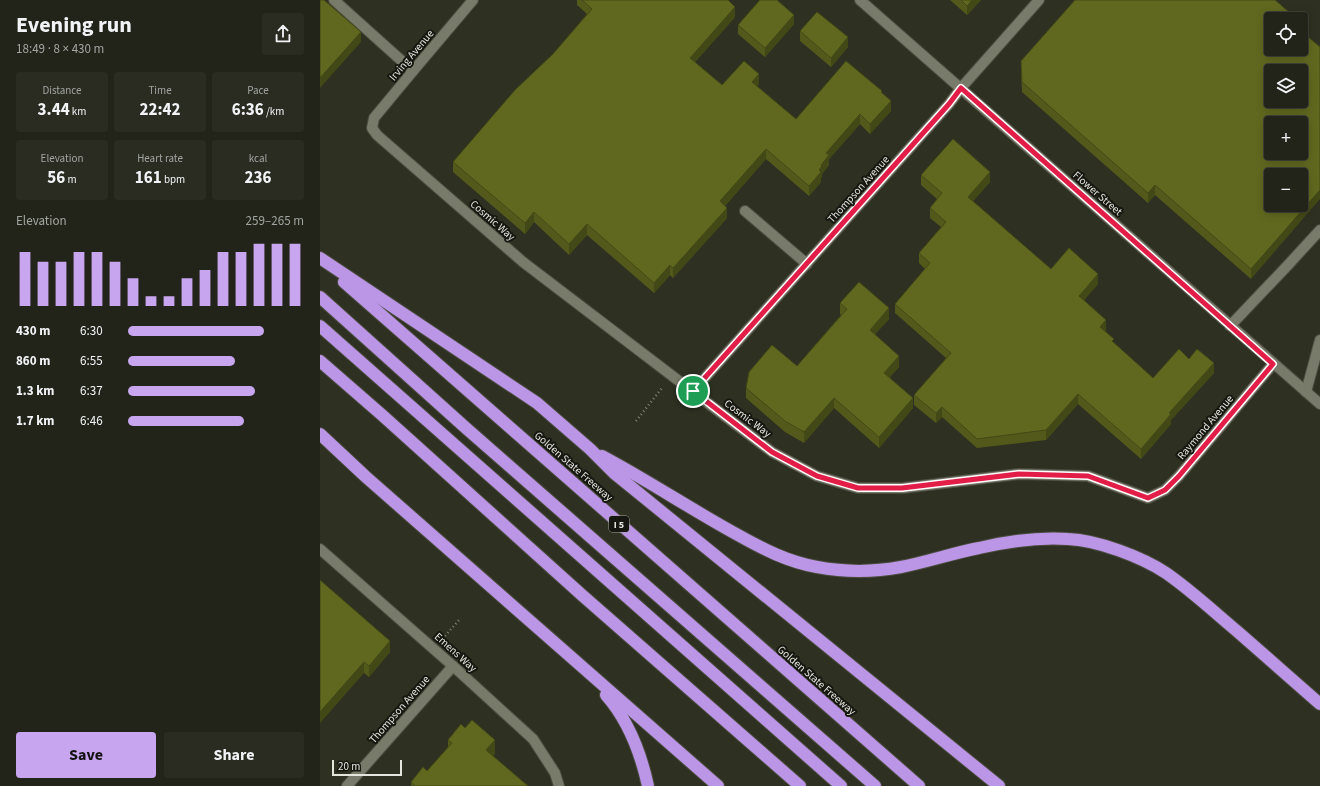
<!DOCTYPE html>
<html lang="en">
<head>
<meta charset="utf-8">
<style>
  :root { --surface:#222419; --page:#2a2c22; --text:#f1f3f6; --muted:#a2a4a2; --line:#3f4138; --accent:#c8a6ef }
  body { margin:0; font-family:"Source Sans 3",sans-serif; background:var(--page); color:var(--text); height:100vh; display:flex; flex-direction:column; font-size:15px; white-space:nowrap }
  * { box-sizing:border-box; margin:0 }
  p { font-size:13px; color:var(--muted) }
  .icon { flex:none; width:22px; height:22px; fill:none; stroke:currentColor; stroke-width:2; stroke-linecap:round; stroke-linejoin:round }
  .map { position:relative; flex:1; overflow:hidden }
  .details { display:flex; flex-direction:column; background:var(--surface); width:320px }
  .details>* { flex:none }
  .buttons { position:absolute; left:944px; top:12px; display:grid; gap:8px }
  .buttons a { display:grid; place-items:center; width:44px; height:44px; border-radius:4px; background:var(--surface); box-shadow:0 2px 10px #0003,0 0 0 1px var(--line); font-size:20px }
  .scale { position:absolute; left:12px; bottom:10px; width:70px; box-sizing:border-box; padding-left:4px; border:2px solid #e4e5dc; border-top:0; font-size:11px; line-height:14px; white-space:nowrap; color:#e4e5dc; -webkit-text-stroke:3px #161711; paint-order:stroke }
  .pin { position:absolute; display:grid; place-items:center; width:34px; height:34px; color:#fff; margin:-17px; border:2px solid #fff; border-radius:50%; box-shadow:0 1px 4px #0007 }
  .round { display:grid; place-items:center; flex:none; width:42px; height:42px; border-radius:4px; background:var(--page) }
  .head { display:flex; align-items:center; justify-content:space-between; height:68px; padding:0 16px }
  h1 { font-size:22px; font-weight:700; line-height:30px }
  .figures { display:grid; grid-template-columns:repeat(3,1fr); gap:6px; height:68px; padding:4px 16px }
  .figures div { display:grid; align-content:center; border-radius:4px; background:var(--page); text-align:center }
  .figures b { font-size:17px; font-weight:700 }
  .figures small { font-size:11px; font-weight:400 }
  .figures p { font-size:11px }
  .chart { height:112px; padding:8px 16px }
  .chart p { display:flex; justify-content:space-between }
  .chart svg { width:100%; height:72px; margin-top:4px; stroke:var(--accent); stroke-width:6 }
  .primary-button { display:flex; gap:8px; margin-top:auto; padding:8px 16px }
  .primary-button a { flex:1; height:46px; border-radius:4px; background:var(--accent); color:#111; font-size:16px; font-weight:700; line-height:46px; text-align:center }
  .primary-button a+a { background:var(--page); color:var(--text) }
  ul { padding:0 16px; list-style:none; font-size:13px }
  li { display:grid; grid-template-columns:64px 48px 1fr; align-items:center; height:30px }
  li i { height:10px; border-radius:5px; background:var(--accent) }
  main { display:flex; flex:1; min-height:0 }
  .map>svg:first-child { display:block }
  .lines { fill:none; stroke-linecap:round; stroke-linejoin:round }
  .lane-casing { stroke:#4c4d41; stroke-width:12 }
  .street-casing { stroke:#4c4d41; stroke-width:12 }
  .secondary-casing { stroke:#4c4d41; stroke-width:12 }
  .highway-casing { stroke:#4c4d41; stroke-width:14 }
  .path { stroke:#838478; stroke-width:2.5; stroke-dasharray:1 3; stroke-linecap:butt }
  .lane { stroke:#787b69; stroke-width:10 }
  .street { stroke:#787b69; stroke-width:10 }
  .secondary { stroke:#787b69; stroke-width:10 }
  .highway { stroke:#bc96e6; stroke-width:12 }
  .wall { fill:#53591b }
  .shaded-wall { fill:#434916 }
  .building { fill:#60681f; stroke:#434916; fill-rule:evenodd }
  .route-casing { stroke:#fff; stroke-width:8 }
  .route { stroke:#e11d48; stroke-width:5 }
  .labels { text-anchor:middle; stroke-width:4; stroke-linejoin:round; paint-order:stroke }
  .shield { fill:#161711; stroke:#a6a79f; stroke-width:1 }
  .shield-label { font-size:10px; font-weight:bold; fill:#e4e5dc }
  .street-label { font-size:11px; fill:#e4e5dc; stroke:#161711 }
</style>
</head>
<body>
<main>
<section class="details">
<div class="head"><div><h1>Evening run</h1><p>18:49 · 8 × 430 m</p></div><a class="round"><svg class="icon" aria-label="share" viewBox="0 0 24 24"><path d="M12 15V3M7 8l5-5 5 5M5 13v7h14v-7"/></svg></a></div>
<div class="figures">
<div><p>Distance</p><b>3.44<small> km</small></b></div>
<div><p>Time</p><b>22:42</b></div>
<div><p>Pace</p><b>6:36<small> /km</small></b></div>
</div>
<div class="figures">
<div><p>Elevation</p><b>56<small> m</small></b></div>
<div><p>Heart rate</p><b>161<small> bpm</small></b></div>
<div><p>kcal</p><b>236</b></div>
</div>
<div class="chart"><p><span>Elevation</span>259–265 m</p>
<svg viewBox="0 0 160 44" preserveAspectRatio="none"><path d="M5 44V11M15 44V17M25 44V17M35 44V11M45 44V11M55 44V17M65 44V27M75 44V38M85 44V38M95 44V27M105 44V22M115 44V11M125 44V11M135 44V6M145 44V6M155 44V6"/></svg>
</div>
<ul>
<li><b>430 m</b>6:30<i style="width:77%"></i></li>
<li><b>860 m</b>6:55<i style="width:61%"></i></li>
<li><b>1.3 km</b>6:37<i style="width:72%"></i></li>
<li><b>1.7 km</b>6:46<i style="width:66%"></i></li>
</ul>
<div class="primary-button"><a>Save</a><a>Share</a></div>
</section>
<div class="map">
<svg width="1000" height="786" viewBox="0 0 1000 786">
  <rect width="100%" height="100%" fill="#2e3021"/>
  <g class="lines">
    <!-- lane casing -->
    <g class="lane-casing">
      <g id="lane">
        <polyline points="14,0 93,71"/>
        <polyline points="425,211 487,264"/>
        <polyline points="910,326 968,265 1000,230"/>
        <polyline points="986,392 1000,340"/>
      </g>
    </g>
    <!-- street casing -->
    <g class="street-casing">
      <g id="street">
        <polyline points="153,0 93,71 54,118 52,128 57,135 203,262 452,452 497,476 538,488 583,488 699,474 768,476 828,498 845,490 859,476 953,364"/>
        <polyline points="373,391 629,104 641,88 719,0"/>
        <polyline points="0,549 133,666 213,739 235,773 239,786"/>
        <polyline points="27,786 133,666"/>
      </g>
    </g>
    <!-- secondary casing -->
    <g class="secondary-casing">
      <polyline id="secondary" points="540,0 1000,404"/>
    </g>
    <!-- highway casing -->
    <g class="highway-casing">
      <g id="highway">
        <polyline points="0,258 217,403 270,449 294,473 679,786"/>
        <polyline points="24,282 599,786"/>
        <polyline points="0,297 147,429 555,786"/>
        <polyline points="0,326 521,786"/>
        <polyline points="0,361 62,415 263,596 480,786"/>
        <polyline points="0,434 46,477 398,786"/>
        <path d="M282 456C329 481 372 510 418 535 443 549 468 562 497 567 524 572 554 572 581 567 607 562 633 553 659 548 689 541 718 537 748 539 777 540 822 557 846 573 872 591 894 612 918 632 945 656 973 680 1000 704"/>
        <path d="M286 695C308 720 321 754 328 786"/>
      </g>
    </g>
    <!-- path -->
    <g class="path">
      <polyline points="316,421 342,388"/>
      <polyline points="125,636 139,620"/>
    </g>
    <!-- lane -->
    <use href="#lane" class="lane"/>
    <!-- street -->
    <use href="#street" class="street"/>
    <!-- secondary -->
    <use href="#secondary" class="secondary"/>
    <!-- highway -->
    <use href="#highway" class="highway"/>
  </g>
  <!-- wall -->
  <g class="wall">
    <polygon points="257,0 408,0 415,17 375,62 402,85 439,84 437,86 476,119 562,93 571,111 550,134 540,124 509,159 509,165 502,174 502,177 501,178 501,182 489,196 446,159 405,206 407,218 353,278 350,275 334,293 267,235 249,255 214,222 205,234 133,172 133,162 233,54 267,14 257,5"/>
    <polygon points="630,0 661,0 647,15"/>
    <polygon points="955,0 931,279 835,195 828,203 702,92 701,71 701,61"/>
    <polygon points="474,24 445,57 418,34 418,25"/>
    <polygon points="480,31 528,47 511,67 480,41"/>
    <polygon points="601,175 670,182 653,201 731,269 778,284 764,300 786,330 785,331 794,343 833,378 869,359 894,373 851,420 851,424 821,459 758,404 726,440 657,448 622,417 616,423 594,405 594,395 626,358 575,313 575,304 605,269 599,263 599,253 621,227 610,218 610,208 617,199 601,185"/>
    <polygon points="520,303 569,319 555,334 579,367 570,377 593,408 559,448 514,408 484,443 465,432 426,398 426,388 477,366 521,315 520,314"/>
    <polygon points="0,580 70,652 49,677 44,673"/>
    <polygon points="128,740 175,754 173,756 208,786 91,786 91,782 107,771 128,747"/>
  </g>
  <!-- shaded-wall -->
  <g class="shaded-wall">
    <polygon points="652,0 661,0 647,15 647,6"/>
    <polygon points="415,7 415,17 370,68 370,58"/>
    <polygon points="474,15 474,24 445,57 445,48"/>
    <polygon points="41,32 41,42 0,88 0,78"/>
    <polygon points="528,37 528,47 511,67 511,58"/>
    <polygon points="439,74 439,84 432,92 432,82"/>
    <polygon points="571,101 571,111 550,134 550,124"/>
    <polygon points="540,114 540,124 509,159 509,165 502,174 502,177 501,178 501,182 489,196 489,186 499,170 506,153"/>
    <polygon points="446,149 446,159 400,211 400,201"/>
    <polygon points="670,172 670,182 648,207 648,197"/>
    <polygon points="835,185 835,195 828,203 828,193"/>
    <polygon points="1000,190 1000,199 931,279 931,269"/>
    <polygon points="407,208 407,218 353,278 353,268"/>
    <polygon points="214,212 214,222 205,234 205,223"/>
    <polygon points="267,224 267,235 249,255 249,244"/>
    <polygon points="350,265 350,275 334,293 334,283"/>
    <polygon points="778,274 778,284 759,306 759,296"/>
    <polygon points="569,308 569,319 550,340 550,330"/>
    <polygon points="786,320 786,330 780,337 780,327"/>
    <polygon points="579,356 579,367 564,383 564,373"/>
    <polygon points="894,363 894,373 851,420 851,424 821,459 821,449 849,413"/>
    <polygon points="758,394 758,404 726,440 726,430"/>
    <polygon points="514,398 514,408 484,443 484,432"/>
    <polygon points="593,398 593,408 559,448 559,437"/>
    <polygon points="622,407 622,417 616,423 616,413"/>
    <polygon points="70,641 70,652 49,677 49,666"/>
    <polygon points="44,662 44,673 0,723 0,712"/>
    <polygon points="175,740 175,754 166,764 166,750"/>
  </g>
  <!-- building -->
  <g class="building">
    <polygon points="0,0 4,0 41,32 0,78"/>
    <polygon points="262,0 408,0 415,7 370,58 402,85 424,61 439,74 432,82 476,119 526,61 562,91 561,92 571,101 550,124 540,114 506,153 509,155 501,165 502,166 499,170 501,172 489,186 446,149 400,201 407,208 353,268 350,265 334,283 267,224 249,244 214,212 205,223 133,162 195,90 233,54 272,9"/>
    <polygon points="440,0 457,0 474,15 445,48 418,25"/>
    <polygon points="641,0 652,0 647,6"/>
    <path d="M755 0H955L977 19H951V49H981V31L1000 47V190L931 269 835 185 828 193 702 82 701 61ZM951 71H981V101H951ZM951 123H981V153H951ZM951 175H981V205H951Z"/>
    <polygon points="497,12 528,37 511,58 480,31"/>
    <polygon points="633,139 670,172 648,197 731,269 749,248 778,274 759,296 786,320 780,327 794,339 792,341 833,378 859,349 869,359 877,349 894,363 849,413 851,414 821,449 758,394 726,430 657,439 622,407 616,413 594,395 631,353 575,304 610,263 599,253 626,222 610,208 622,193 601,175"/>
    <polygon points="539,282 569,308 550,330 579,356 564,373 593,398 559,437 514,398 484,432 465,421 426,388 429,372 452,345 477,366 527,309 520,303"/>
    <polygon points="0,580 70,641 49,666 44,662 0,712"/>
    <polygon points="152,720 175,740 166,750 208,786 95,786 91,782 103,767 107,771 132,743 128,740 141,724 145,728"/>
  </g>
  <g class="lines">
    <!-- route casing -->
    <g class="route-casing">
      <polygon id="route" points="641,88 953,364 859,476 845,490 828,498 768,476 699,474 582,488 538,488 497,476 452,452 373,391 629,104"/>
    </g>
    <!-- route -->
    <use href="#route" class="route"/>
  </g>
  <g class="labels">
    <!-- shield labels -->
    <rect class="shield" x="289" y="516" width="20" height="16" rx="3"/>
    <g class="shield-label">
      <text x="299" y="528">I 5</text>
    </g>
    <!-- street labels -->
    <g class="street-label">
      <text transform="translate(91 55) rotate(-50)" y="4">Irving Avenue</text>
      <text transform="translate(538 189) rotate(-48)" y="4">Thompson Avenue</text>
      <text transform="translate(778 193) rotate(41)" y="4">Flower Street</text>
      <text transform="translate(173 220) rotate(41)" y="4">Cosmic Way</text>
      <text transform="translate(428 418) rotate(37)" y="4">Cosmic Way</text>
      <text transform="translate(885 427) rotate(-50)" y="4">Raymond Avenue</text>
      <text transform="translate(254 466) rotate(41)" y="4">Golden State Freeway</text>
      <text transform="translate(136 652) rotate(42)" y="4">Emens Way</text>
      <text transform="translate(497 680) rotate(41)" y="4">Golden State Freeway</text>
      <text transform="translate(79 709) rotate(-49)" y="4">Thompson Avenue</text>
    </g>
  </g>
</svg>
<div class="buttons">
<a><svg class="icon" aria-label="locate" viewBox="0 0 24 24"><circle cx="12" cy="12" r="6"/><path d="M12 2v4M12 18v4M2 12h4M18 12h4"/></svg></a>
<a><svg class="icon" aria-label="layers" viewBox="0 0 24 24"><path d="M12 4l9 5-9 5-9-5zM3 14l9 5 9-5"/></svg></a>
<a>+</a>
<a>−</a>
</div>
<div class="scale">20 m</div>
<div class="pin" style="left:373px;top:391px;background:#1e9e55"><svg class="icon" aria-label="arrive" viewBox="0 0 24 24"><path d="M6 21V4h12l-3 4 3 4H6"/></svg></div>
</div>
</main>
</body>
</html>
